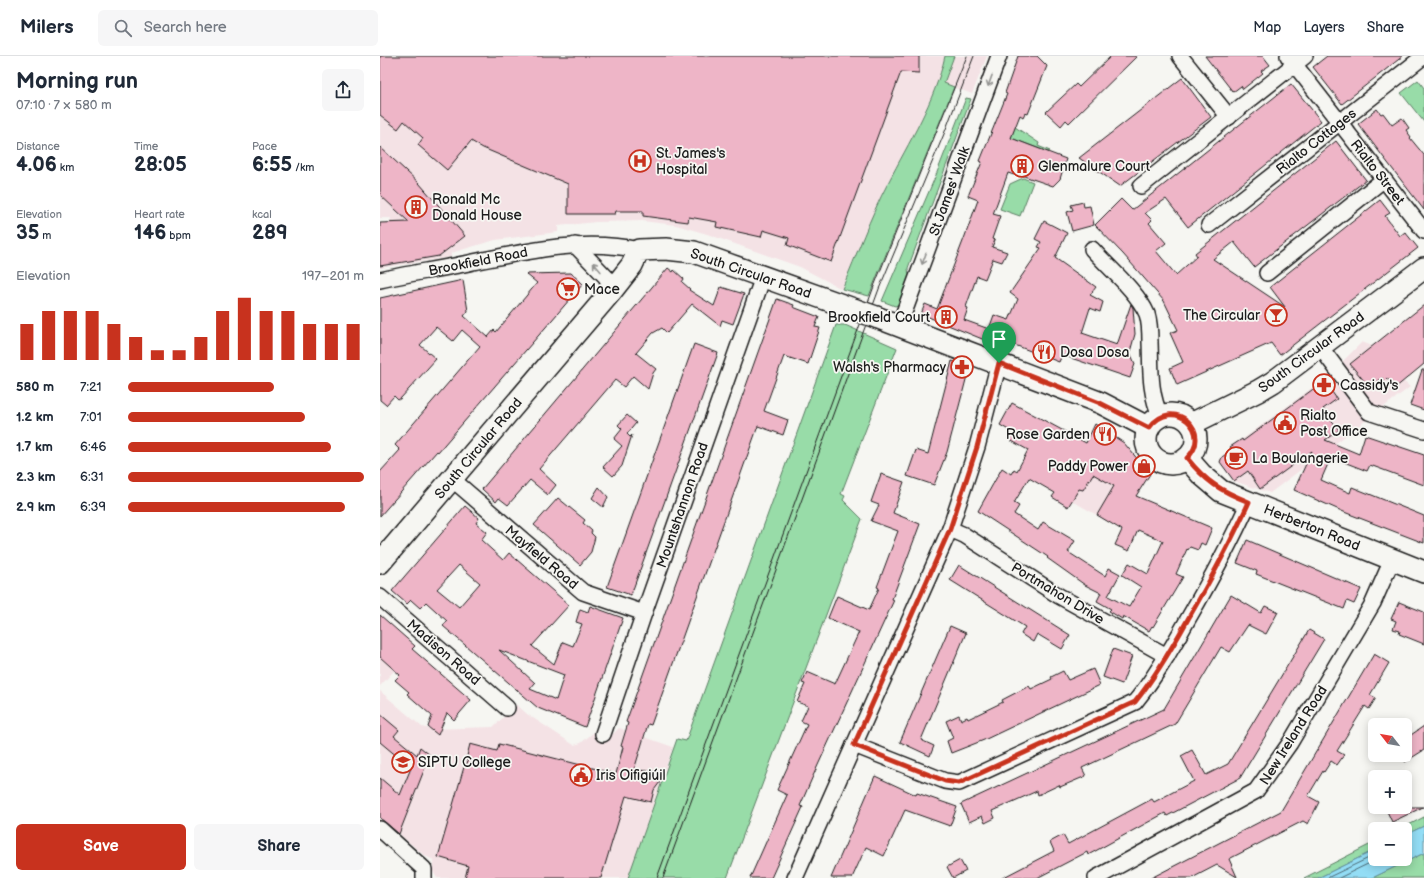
<!DOCTYPE html>
<html lang="en">
<head>
<meta charset="utf-8">
<style>
  :root { --surface:#fff; --page:#f6f6f7; --text:#1f2937; --muted:#747a83; --line:#e0e1e3; --accent:#c8321e }
  body { margin:0; font-family:"Balsamiq Sans",sans-serif; background:var(--page); color:var(--text); height:100vh; display:flex; flex-direction:column; font-size:15px; white-space:nowrap }
  * { box-sizing:border-box; margin:0 }
  p { font-size:13px; color:var(--muted) }
  .icon { flex:none; width:22px; height:22px; fill:none; stroke:currentColor; stroke-width:2; stroke-linecap:round; stroke-linejoin:round }
  .map { position:relative; flex:1; overflow:hidden }
  .side { display:flex; flex-direction:column; background:var(--surface); width:380px }
  .side>* { flex:none }
  .needle { width:26px; rotate:301deg }
  .controls { position:absolute; left:988px; top:662px; display:grid; gap:8px }
  .controls a { display:grid; place-items:center; width:44px; height:44px; border-radius:6px; background:var(--surface); box-shadow:0 2px 10px #0003; font-size:20px }
  .pin { position:absolute; display:grid; place-items:center; width:34px; height:34px; color:#fff; margin:-41px -17px; border-radius:50% 50% 50% 0; rotate:-45deg; box-shadow:0 0 4px #0007 }
  .pin .icon { rotate:45deg }
  .round { display:grid; place-items:center; flex:none; width:42px; height:42px; border-radius:6px; background:var(--page) }
  .head { display:flex; align-items:center; justify-content:space-between; height:68px; padding:0 16px }
  h1 { font-size:22px; font-weight:600; line-height:30px }
  .metrics { display:grid; grid-template-columns:repeat(3,1fr); gap:6px; height:68px; padding:4px 16px }
  .metrics div { display:grid; align-content:center }
  .metrics b { font-size:20px; font-weight:600 }
  .metrics small { font-size:11px; font-weight:400 }
  .metrics p { font-size:11px }
  .chart { height:112px; padding:8px 16px }
  .chart p { display:flex; justify-content:space-between }
  .chart svg { width:100%; height:72px; margin-top:4px; stroke:var(--accent); stroke-width:6 }
  .action { display:flex; gap:8px; margin-top:auto; padding:8px 16px }
  .action a { flex:1; height:46px; border-radius:6px; background:var(--accent); color:#fff; font-size:16px; font-weight:600; line-height:46px; text-align:center }
  .action a+a { background:var(--page); color:var(--text) }
  ul { padding:0 16px; list-style:none; font-size:13px }
  li { display:grid; grid-template-columns:64px 48px 1fr; align-items:center; height:30px }
  li i { height:10px; border-radius:5px; background:var(--accent) }
  header { display:flex; align-items:center; gap:24px; box-sizing:border-box; height:56px; padding:0 20px; background:var(--surface); border-bottom:1px solid var(--line) }
  header strong { font-size:19px }
  nav { display:flex; gap:22px; margin-inline-start:auto; font-size:14px }
  .search { width:280px; height:36px; background:var(--page); display:flex; align-items:center; gap:10px; box-sizing:border-box; padding:0 14px; border-radius:6px; color:var(--muted); font-size:15px }
  main { display:flex; flex:1; min-height:0 }
  .map>svg:first-child { display:block }
  .built { fill:#f4e2e5 }
  .green { fill:#98dca8; stroke:#5a7c62 }
  .water { fill:#93ddf5; stroke:#63909e }
  .lines { fill:none; stroke-linecap:round; stroke-linejoin:round }
  .shore { stroke:#4c6973; stroke-width:1 }
  .building { fill:#eeb5c7; stroke:#1c1c1c; fill-rule:evenodd }
  .street-casing { stroke:#1c1c1c; stroke-width:18 }
  .secondary-casing { stroke:#1c1c1c; stroke-width:24 }
  .street { stroke:#f6f6f2; stroke-width:15 }
  .secondary { stroke:#f6f6f2; stroke-width:21 }
  .tram { stroke:#1c1c1c; stroke-width:1 }
  .secondary-bridge-casing { stroke:#1c1c1c; stroke-width:24; stroke-linecap:butt }
  .secondary-bridge { stroke:#f6f6f2; stroke-width:21 }
  .oneway { stroke:#949492 }
  .route-casing { stroke:#fff; stroke-width:8 }
  .route { stroke:#c8321e; stroke-width:5 }
  .labels { text-anchor:middle; stroke-width:3.5; stroke-linejoin:round; paint-order:stroke }
  .street-label { font-size:14px; fill:#1c1c1c; stroke:#f6f6f2 }
  .poi-label { font-size:14px; fill:#1c1c1c; stroke:#f6f6f2; text-anchor:start }
</style>
</head>
<body>
<header>
<strong>Milers</strong>
<div class="search"><svg class="icon" aria-label="search" viewBox="0 0 24 24"><circle cx="10" cy="10" r="6"/><path d="M15 15l6 6"/></svg>Search here</div>
<nav><a>Map</a><a>Layers</a><a>Share</a></nav>
</header>
<main>
<section class="side">
<div class="head"><div><h1>Morning run</h1><p>07:10 · 7 × 580 m</p></div><a class="round"><svg class="icon" aria-label="share" viewBox="0 0 24 24"><path d="M12 15V3M7 8l5-5 5 5M5 13v7h14v-7"/></svg></a></div>
<div class="metrics">
<div><p>Distance</p><b>4.06<small> km</small></b></div>
<div><p>Time</p><b>28:05</b></div>
<div><p>Pace</p><b>6:55<small> /km</small></b></div>
</div>
<div class="metrics">
<div><p>Elevation</p><b>35<small> m</small></b></div>
<div><p>Heart rate</p><b>146<small> bpm</small></b></div>
<div><p>kcal</p><b>289</b></div>
</div>
<div class="chart"><p><span>Elevation</span>197–201 m</p>
<svg viewBox="0 0 160 44" preserveAspectRatio="none"><path d="M5 44V22M15 44V14M25 44V14M35 44V14M45 44V22M55 44V30M65 44V38M75 44V38M85 44V30M95 44V14M105 44V6M115 44V14M125 44V14M135 44V22M145 44V22M155 44V22"/></svg>
</div>
<ul>
<li><b>580 m</b>7:21<i style="width:62%"></i></li>
<li><b>1.2 km</b>7:01<i style="width:75%"></i></li>
<li><b>1.7 km</b>6:46<i style="width:86%"></i></li>
<li><b>2.3 km</b>6:31<i style="width:100%"></i></li>
<li><b>2.9 km</b>6:39<i style="width:92%"></i></li>
</ul>
<div class="action"><a>Save</a><a>Share</a></div>
</section>
<div class="map">
<svg width="1044" height="822" viewBox="0 0 1044 822">
  <rect width="100%" height="100%" fill="#f6f6f2"/>
  <filter id="ink" filterUnits="userSpaceOnUse"><feTurbulence type="fractalNoise" baseFrequency=".025" numOctaves="2"/><feDisplacementMap in="SourceGraphic" scale="8" xChannelSelector="R" yChannelSelector="G"/><feConvolveMatrix kernelMatrix="1 2 1 2 8 2 1 2 1" color-interpolation-filters="sRGB"/></filter>
  <g filter="url(#ink)">
    <!-- built -->
    <g class="built">
      <polygon points="0,0 565,0 560,22 533,81 507,128 462,233 420,211 327,178 296,169 262,165 216,166 178,170 178,176 115,184 71,197 71,201 0,212 0,206 11,162 0,162"/>
      <polygon points="574,0 607,0 592,38 563,27"/>
      <polygon points="982,286 992,290 1014,317 1030,331 890,437 854,425 840,406 842,401 849,393 947,321"/>
      <polygon points="715,368 744,387 770,418 757,439 741,473 682,439"/>
      <polygon points="0,601 15,614 0,630"/>
      <polygon points="0,635 42,671 51,673 113,671 137,649 147,658 194,689 201,687 214,676 231,680 239,672 293,691 248,822 57,822 52,814 54,804 45,800 0,762"/>
    </g>
    <!-- green -->
    <g class="green">
      <path d="M565 0H574L564 27 574 31 489 240 462 233C477 198 490 161 508 127 529 86 555 45 565 0Z"/>
      <polygon points="1038,24 1044,32 1044,66 1021,37"/>
      <polygon points="586,42 591,43 528,212 529,222 520,248 515,250 502,245 556,119"/>
      <polygon points="635,71 659,87 658,90 670,95 668,96 631,82"/>
      <polygon points="643,122 653,126 640,160 620,153 630,128"/>
      <polygon points="456,269 465,269 517,292 461,438 465,440 463,444 482,463 347,822 248,822 297,683 306,685"/>
      <polygon points="1044,761 1044,770 1025,779 1025,773 1021,773"/>
      <polygon points="995,786 995,794 938,822 924,822"/>
      <polygon points="1044,797 1044,822 992,822"/>
    </g>
    <!-- water -->
    <polygon class="water" points="1044,770 1044,797 992,822 938,822 995,794 995,803 1025,803 1025,779"/>
    <g class="lines">
      <!-- shore -->
      <g class="shore">
        <polyline points="947,822 995,799"/>
        <polyline points="959,822 998,803"/>
      </g>
    </g>
    <!-- building -->
    <g class="building">
      <polygon points="0,0 539,0 539,17 521,16 451,206 407,189 409,182 383,174 381,181 336,171 337,166 309,161 308,166 263,160 263,155 236,155 235,158 188,158 188,128 103,92 91,85 67,114 38,89 43,82 24,65 18,73 0,59"/>
      <polygon points="638,0 657,0 667,10 648,58 645,57 643,61 640,59 631,82 686,103 680,123 673,130 635,117 634,119 628,117 613,158 620,160 612,183 615,184 612,191 627,196 622,206 613,203 605,223 597,220 586,251 588,252 584,264 609,273 614,259 629,264 638,243 630,237 661,192 658,191 661,186 655,183 664,165 687,177 675,202 716,231 710,239 723,246 720,256 710,252 702,277 737,289 751,248 753,252 755,278 750,296 755,308 750,322 682,299 679,306 614,281 612,287 541,258 545,248 557,253 585,180 598,144 588,140 602,106 600,105 627,38 625,37"/>
      <polygon points="731,0 757,0 689,67 686,64 681,70 666,56 696,28 699,31"/>
      <polygon points="825,0 883,0 890,9 881,15 883,17 863,33 861,30 853,36"/>
      <polygon points="947,0 1023,0 962,48 933,11"/>
      <polygon points="802,22 831,61 740,130 699,102"/>
      <polygon points="911,28 941,65 808,171 786,143 765,157 772,164 769,167 786,187 776,195 796,219 817,200 815,197 956,85 986,124 874,211 854,186 833,203 905,251 890,231 1000,144 1010,157 1005,160 1020,180 1025,176 1038,192 900,299 891,287 797,329 790,312 803,306 790,277 798,274 784,245 743,198 715,169 741,143 752,154"/>
      <polygon points="997,53 1001,58 1003,57 1012,69 1022,62 1029,72 1026,74 1031,81 1030,82 1044,99 1044,154 978,68"/>
      <polygon points="0,91 39,127 85,180 59,200 0,210 0,167 29,166 0,139"/>
      <polygon points="703,146 704,151 710,150 714,169 692,175 687,156 693,154 691,149"/>
      <polygon points="288,212 293,216 294,214 304,223 302,226 310,233 309,234 334,250 341,231 364,238 353,268 342,264 340,270 312,248 287,277 282,272 273,277 256,297 276,313 273,317 268,333 253,320 244,331 235,324 159,413 176,429 168,439 150,424 128,449 119,442 116,446 102,433"/>
      <polygon points="191,217 203,228 58,396 57,395 0,460 0,416 20,394 15,389 100,290 82,274 73,285 56,271 40,289 56,303 21,342 18,344 14,340 6,349 0,344 0,242 83,224 88,255 84,260 108,281 114,274 116,276 157,227 146,218"/>
      <polygon points="397,243 414,249 413,251 439,261 435,271 440,272 428,308 404,300 384,355 408,364 403,379 378,370 271,669 268,668 254,714 273,715 279,720 280,726 274,734 271,746 246,740 221,822 85,822 88,810 58,801 84,711 88,706 86,704 90,688 117,695 119,688 236,718 243,691 241,690 248,667 246,666"/>
      <polygon points="1044,249 1044,308 1015,332 1007,322 1004,325 1002,322 990,332 970,308"/>
      <polygon points="314,288 338,297 251,539 227,531"/>
      <polygon points="572,305 588,311 588,316 567,396 554,429 527,420 536,394 548,398"/>
      <polygon points="1042,314 1044,314 1044,354 1030,349"/>
      <polygon points="944,325 957,343 943,353 959,374 945,384 979,398 985,379 1044,399 1044,429 990,409 987,415 951,401 941,424 970,437 972,431 1044,460 1044,487 964,456 914,434 932,395 880,433 868,415 854,425 840,406 842,401 852,394 850,391 862,383 863,385"/>
      <path d="M632 347 706 387 715 368 744 387 770 418 756 440 832 472 825 489 821 487 818 494 810 491 808 494 807 493 796 518 803 521 773 571 772 570 769 575 743 560 742 563 729 555 731 553 717 545 721 537 705 529 667 502 668 501 598 455 622 412 631 418 634 413 637 415 648 394 628 383 632 376 620 369ZM713 418 734 430 717 459 742 474 735 489 749 495 758 474 783 485 768 518 749 507 742 519 761 531 749 551 728 540 740 518 729 512 725 520 688 496 695 485 663 466 658 474 634 458 639 450 634 447 649 422 675 437 672 441 688 451 699 433 703 434Z"/>
      <polygon points="247,359 256,367 247,378 250,381 252,379 242,410 233,420 223,411 242,390 234,383 242,373 238,369"/>
      <polygon points="501,418 524,426 513,457 540,468 512,543 514,544 433,720 420,750 423,751 391,822 370,822 407,739 397,734 427,668 421,665 428,650 417,646 425,628 422,627 427,616 455,628 479,576 448,562 457,540 489,554 499,532 497,531 518,475 491,465 499,449 491,446"/>
      <polygon points="219,431 228,441 223,451 212,442"/>
      <polygon points="178,442 205,464 203,467 212,475 211,477 215,481 211,496 200,509 154,469"/>
      <path d="M85 450 99 462 96 467 107 476 101 484 123 504 129 497 189 549 152 590 174 608 183 586 193 590 202 568 196 566 200 553 208 556 210 550 243 562 205 671 158 652 63 570 67 565 46 546 40 552 31 544 27 548 12 535ZM79 509 100 527 79 551 57 533ZM119 594 184 619 176 644 150 633 155 627Z"/>
      <polygon points="867,484 981,533 974,548 967,545 964,553 876,518 877,515 857,507"/>
      <polygon points="579,509 690,579 682,593 657,578 653,586 641,578 645,571 570,524"/>
      <polygon points="851,539 881,557 885,550 898,556 886,578 868,569 850,596 841,591 795,668 702,712 706,720 680,731 679,729 658,739 657,735 612,755 615,762 605,767 602,760 589,766 581,748 784,653"/>
      <polygon points="1019,546 1044,556 1044,588 1019,578 1020,575 1013,573 1016,565 1011,563"/>
      <polygon points="0,559 35,590 32,593 91,644 74,664 67,657 58,679 48,671 52,660 27,638 29,636 15,624 20,619 0,601"/>
      <polygon points="570,570 586,577 541,684 554,690 550,700 520,686"/>
      <polygon points="929,574 944,583 860,722 787,760 785,757 708,799 707,796 657,822 622,822 674,795 670,786 683,779 688,788 772,743 774,746 814,725 801,700 812,694 826,719 848,708"/>
      <polygon points="733,593 752,600 742,628 723,621"/>
      <polygon points="994,598 1009,607 990,639 996,642 989,653 985,650 957,695 964,699 957,709 951,705 944,716 943,715 928,740 939,746 928,768 923,765 849,803 857,821 837,809 812,822 771,822 901,755"/>
      <polygon points="713,613 720,629 604,684 571,697 567,685 573,682 566,665 579,659 581,664 587,661 588,663 623,646 622,644 649,630 651,633 672,623 671,621 683,615 688,624"/>
      <polygon points="0,658 19,674 14,680 37,699 40,691 50,699 19,778 0,762 0,722 20,739 31,712 0,686"/>
      <polygon points="1044,670 1044,694 1025,706 1025,683"/>
      <polygon points="495,720 536,739 537,737 577,751 570,770 525,754 504,800 486,791 472,822 451,822"/>
      <polygon points="1005,751 1043,751 1012,766"/>
      <polygon points="580,804 586,815 573,822 567,811"/>
    </g>
    <g class="lines">
      <!-- street casing -->
      <g class="street-casing">
        <g id="street">
          <polyline points="800,0 849,61"/>
          <polyline points="908,0 1044,175"/>
          <polyline points="761,130 925,0"/>
          <polyline points="829,169 1044,0"/>
          <polyline points="195,189 227,222 230,237"/>
          <path d="M712 193C729 212 757 235 767 258 770 267 770 277 770 286 771 310 769 338 781 361"/>
          <polyline points="887,217 1003,124"/>
          <path d="M0 224C31 217 62 213 93 206 148 195 203 182 259 194"/>
          <polyline points="519,270 619,0"/>
          <polyline points="941,292 989,356 1044,374"/>
          <polyline points="72,423 203,536 264,557"/>
          <polyline points="570,473 584,479 679,540 787,600"/>
          <polyline points="0,541 127,652"/>
          <polyline points="223,678 264,557 383,221"/>
          <path d="M474 689 565 725 579 727 755 646C776 620 792 592 808 563 830 525 851 486 869 446"/>
          <polyline points="0,773 44,813 44,822"/>
          <polyline points="415,822 570,473 597,391 619,307"/>
          <polyline points="716,822 876,735 910,687 993,547 1012,504"/>
        </g>
      </g>
      <!-- secondary casing -->
      <g class="secondary-casing">
        <g id="secondary">
          <polyline points="496,261 721,347 769,372"/>
          <circle cx="791" cy="383" r="25"/>
          <polyline points="811,368 878,335 893,326 1044,212"/>
          <polyline points="807,402 821,418 841,435 1044,516"/>
          <polyline points="0,507 230,237 252,209 259,194 286,193 314,196 476,254"/>
        </g>
      </g>
      <!-- street -->
      <use href="#street" class="street"/>
      <!-- secondary -->
      <use href="#secondary" class="secondary"/>
      <!-- tram -->
      <g class="tram">
        <polyline points="277,822 493,233 587,0"/>
        <polyline points="283,822 499,233 564,78 594,0"/>
      </g>
      <!-- secondary-bridge casing -->
      <g class="secondary-bridge-casing">
        <polyline id="secondary-bridge" points="476,254 496,261"/>
      </g>
      <!-- secondary-bridge -->
      <use href="#secondary-bridge" class="secondary-bridge"/>
    </g>
    <!-- one-way arrows -->
    <defs><path id="oneway-shaft" d="M-6 0H5M1.5-3L5.5 0L1.5 3" fill="none" stroke-width="1.6" stroke-linecap="round" stroke-linejoin="round"/></defs>
    <g class="oneway">
      <use href="#oneway-shaft" transform="translate(610 25) rotate(110)"/>
      <use href="#oneway-shaft" transform="translate(544 203) rotate(110)"/>
      <use href="#oneway-shaft" transform="translate(217 211) rotate(-130)"/>
    </g>
  </g>
  <g class="lines" filter="url(#ink)">
    <!-- route casing -->
    <g class="route-casing">
      <path id="route" d="M619 307 720 347 769 372C794 338 834 377 807 402 826 426 841 435 869 446 851 486 830 525 808 563 792 592 776 620 755 646L579 727 565 725 474 689 570 473 597 391Z"/>
    </g>
    <!-- route -->
    <use href="#route" class="route"/>
  </g>
  <!-- icons -->
  <defs>
    <g id="hospital-ring" transform="scale(1.15)"><circle r="9.5" fill="#f6f6f2" stroke="#c8321e" stroke-width="1.5"/><path d="M-5-5h3v3.5h4V-5h3V5h-3V1.5h-4V5h-3Z" fill="#c8321e"/></g>
    <g id="building-ring" transform="scale(1.15)"><circle r="9.5" fill="#f6f6f2" stroke="#c8321e" stroke-width="1.5"/><path d="M-4-6H4V6H1V3H-1V6H-4ZM-2.5-4.3h1.7v1.8h-1.7ZM.8-4.3h1.7v1.8H.8ZM-2.5-1h1.7V.8h-1.7ZM.8-1h1.7V.8H.8Z" fill="#c8321e"/></g>
    <g id="supermarket-ring" transform="scale(1.15)"><circle r="9.5" fill="#f6f6f2" stroke="#c8321e" stroke-width="1.5"/><path d="M-6-5.5h2.5l.6 2H6L4.5 2H-2.5L-4.4-4H-6ZM-1.5 3.2a1.3 1.3 0 1 0 .1 0ZM3 3.2a1.3 1.3 0 1 0 .1 0Z" fill="#c8321e"/></g>
    <g id="bar-ring" transform="scale(1.15)"><circle r="9.5" fill="#f6f6f2" stroke="#c8321e" stroke-width="1.5"/><path d="M-6-5H6L.8 .8V4.5H3.5V6h-7V4.5H-.8V.8Z" fill="#c8321e"/></g>
    <g id="restaurant-ring" transform="scale(1.15)"><circle r="9.5" fill="#f6f6f2" stroke="#c8321e" stroke-width="1.5"/><path d="M-5-6h1v4h1v-4h1v4h1v-4h1v5L-1.5 .5V6h-2V.5L-5-1ZM5-6V6H3V1.5H1.5Q1.5-4 5-6Z" fill="#c8321e"/></g>
    <g id="pharmacy-ring" transform="scale(1.15)"><circle r="9.5" fill="#f6f6f2" stroke="#c8321e" stroke-width="1.5"/><path d="M-2-6h4v4h4v4h-4v4h-4v-4h-4v-4h4Z" fill="#c8321e"/></g>
    <g id="civic-ring" transform="scale(1.15)"><circle r="9.5" fill="#f6f6f2" stroke="#c8321e" stroke-width="1.5"/><path d="M-.6-6.5H3V-4.5H.6V-3L4-1V1h2V6H-6V1h2V-1L-.6-3ZM-1.2 2.5V6h2.4V2.5Z" fill="#c8321e"/></g>
    <g id="cafe-ring" transform="scale(1.15)"><circle r="9.5" fill="#f6f6f2" stroke="#c8321e" stroke-width="1.5"/><path d="M-5.5-4.5H6V0H3Q3 3.5 0 3.5H-2.5Q-5.5 3.5-5.5 0ZM3-3.2v2h1.7v-2ZM-6 4.5H4V6H-6Z" fill="#c8321e"/></g>
    <g id="shop-ring" transform="scale(1.15)"><circle r="9.5" fill="#f6f6f2" stroke="#c8321e" stroke-width="1.5"/><path d="M-5-2.5h2.3a2.7 3.5 0 0 1 5.4 0H5L5.5 6h-11ZM-1.5-2.5h3a1.5 2.3 0 0 0-3 0Z" fill="#c8321e"/></g>
    <g id="university-ring" transform="scale(1.15)"><circle r="9.5" fill="#f6f6f2" stroke="#c8321e" stroke-width="1.5"/><path d="M0-5L7-2L0 1L-7-2ZM-4 1L0 2.5L4 1V4Q0 6-4 4Z" fill="#c8321e"/></g>
  </defs>
  <g fill-rule="evenodd">
    <use href="#hospital-ring" x="260" y="105"/>
    <use href="#building-ring" x="642" y="110"/>
    <use href="#building-ring" x="36" y="151"/>
    <use href="#supermarket-ring" x="188" y="233"/>
    <use href="#bar-ring" x="896" y="259"/>
    <use href="#building-ring" x="566" y="261"/>
    <use href="#restaurant-ring" x="664" y="296"/>
    <use href="#pharmacy-ring" x="582" y="311"/>
    <use href="#pharmacy-ring" x="944" y="329"/>
    <use href="#civic-ring" x="905" y="367"/>
    <use href="#restaurant-ring" x="725" y="378"/>
    <use href="#cafe-ring" x="856" y="402"/>
    <use href="#shop-ring" x="764" y="410"/>
    <use href="#university-ring" x="23" y="706"/>
    <use href="#civic-ring" x="201" y="719"/>
  </g>
  <g class="labels">
    <!-- street labels -->
    <g class="street-label">
      <text transform="translate(936 85) rotate(-38)" y="5">Rialto Cottages</text>
      <text transform="translate(998 116) rotate(52)" y="5">Rialto Street</text>
      <text transform="translate(569 135) rotate(-70)" y="5">St James' Walk</text>
      <text transform="translate(98 205) rotate(-11)" y="5">Brookfield Road</text>
      <text transform="translate(371 217) rotate(19)" y="5">South Circular Road</text>
      <text transform="translate(931 296) rotate(-36)" y="5">South Circular Road</text>
      <text transform="translate(98 392) rotate(-50)" y="5">South Circular Road</text>
      <text transform="translate(302 449) rotate(-71)" y="5">Mountshannon Road</text>
      <text transform="translate(932 471) rotate(22)" y="5">Herberton Road</text>
      <text transform="translate(162 501) rotate(40)" y="5">Mayfield Road</text>
      <text transform="translate(678 537) rotate(31)" y="5">Portmahon Drive</text>
      <text transform="translate(64 596) rotate(41)" y="5">Madison Road</text>
      <text transform="translate(913 679) rotate(-58)" y="5">New Ireland Road</text>
    </g>
    <!-- poi labels -->
    <g class="poi-label">
      <text x="276" y="102">St. James's<tspan x="276" dy="16">Hospital</tspan></text>
      <text x="658" y="115">Glenmalure Court</text>
      <text x="52" y="148">Ronald Mc<tspan x="52" dy="16">Donald House</tspan></text>
      <text x="204" y="238">Mace</text>
      <text x="880" y="264" text-anchor="end">The Circular</text>
      <text x="550" y="266" text-anchor="end">Brookfield Court</text>
      <text x="680" y="301">Dosa Dosa</text>
      <text x="566" y="316" text-anchor="end">Walsh's Pharmacy</text>
      <text x="960" y="334">Cassidy's</text>
      <text x="920" y="364">Rialto<tspan x="920" dy="16">Post Office</tspan></text>
      <text x="710" y="383" text-anchor="end">Rose Garden</text>
      <text x="872" y="407">La Boulangerie</text>
      <text x="748" y="415" text-anchor="end">Paddy Power</text>
      <text x="38" y="711">SIPTU College</text>
      <text x="216" y="724">Iris Oifigiúil</text>
    </g>
  </g>
</svg>
<div class="controls">
<a><svg class="needle" viewBox="-14 -14 28 28"><path d="M0-13l5 13h-10z" fill="#e53935"/><path d="M0 13l5-13h-10z" fill="#747a83"/></svg></a>
<a>+</a>
<a>−</a>
</div>
<div class="pin" style="left:619px;top:307px;background:#1e9e55"><svg class="icon" aria-label="arrive" viewBox="0 0 24 24"><path d="M6 21V4h12l-3 4 3 4H6"/></svg></div>
</div>
</main>
</body>
</html>
